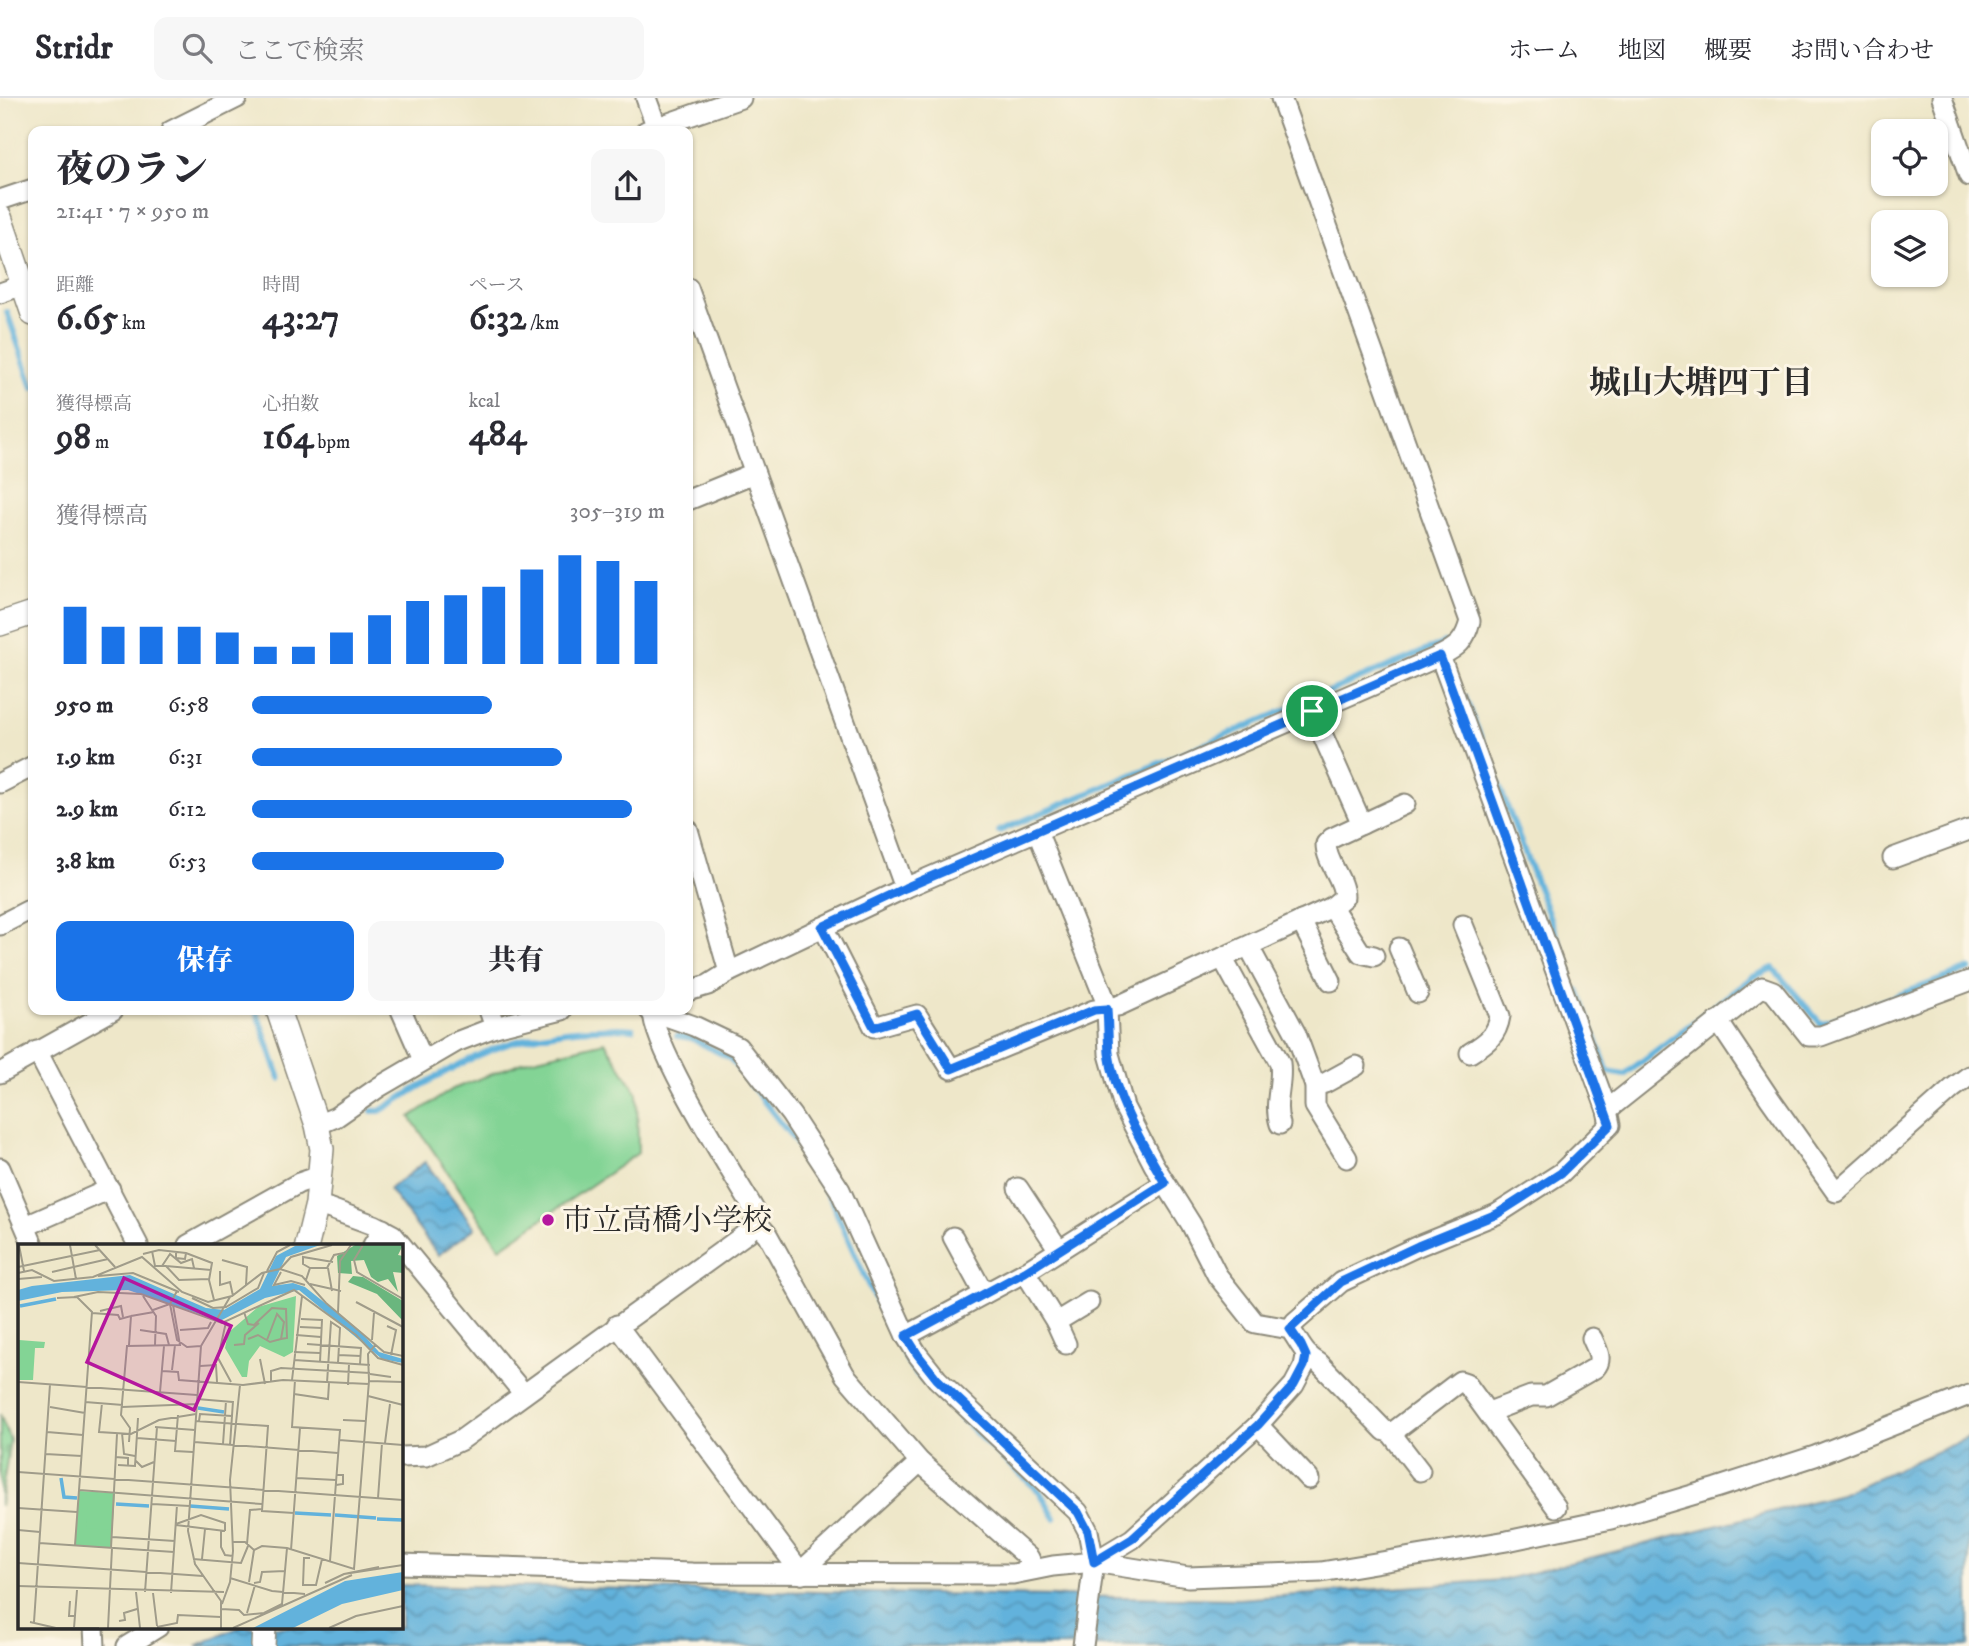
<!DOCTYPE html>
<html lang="ja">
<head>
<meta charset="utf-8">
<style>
  :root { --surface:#fff; --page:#f7f7f7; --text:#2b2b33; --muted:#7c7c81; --line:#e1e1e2; --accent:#1a73e8 }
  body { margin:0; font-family:"IM FELL DW Pica","Noto Serif JP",serif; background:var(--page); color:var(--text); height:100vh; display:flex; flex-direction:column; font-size:26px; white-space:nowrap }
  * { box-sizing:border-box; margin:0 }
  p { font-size:23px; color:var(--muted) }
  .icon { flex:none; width:38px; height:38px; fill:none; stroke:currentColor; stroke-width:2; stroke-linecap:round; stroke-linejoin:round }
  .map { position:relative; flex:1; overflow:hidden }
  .side { position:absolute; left:28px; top:28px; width:665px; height:889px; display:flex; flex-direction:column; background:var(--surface); border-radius:14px; box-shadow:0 2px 5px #0004 }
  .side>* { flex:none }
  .buttons { position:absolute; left:1871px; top:21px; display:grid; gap:14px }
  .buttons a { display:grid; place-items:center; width:77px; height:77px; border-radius:14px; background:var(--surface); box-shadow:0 2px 5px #0004; font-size:35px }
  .pin { position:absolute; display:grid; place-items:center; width:60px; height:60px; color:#fff; margin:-30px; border:4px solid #fff; border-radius:50%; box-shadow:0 2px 7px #0007 }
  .round { display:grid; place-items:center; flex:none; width:74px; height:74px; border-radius:14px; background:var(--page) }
  .summary { display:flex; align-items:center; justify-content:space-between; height:119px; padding:0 28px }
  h1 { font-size:38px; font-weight:800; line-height:52px }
  .stats { display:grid; grid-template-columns:repeat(3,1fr); gap:10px; height:119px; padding:7px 28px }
  .stats div { display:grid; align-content:center }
  .stats b { font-size:35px; font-weight:800 }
  .stats small { font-size:19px; font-weight:400 }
  .stats p { font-size:19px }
  .chart { height:196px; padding:14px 28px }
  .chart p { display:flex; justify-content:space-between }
  .chart svg { width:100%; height:126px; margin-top:7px; stroke:var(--accent); stroke-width:6 }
  .button { display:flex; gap:14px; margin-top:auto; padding:14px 28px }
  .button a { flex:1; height:80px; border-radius:14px; background:var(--accent); color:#fff; font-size:28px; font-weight:800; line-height:80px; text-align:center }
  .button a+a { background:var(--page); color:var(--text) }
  ul { padding:0 28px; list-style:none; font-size:23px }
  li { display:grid; grid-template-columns:112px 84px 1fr; align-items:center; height:52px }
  li i { height:18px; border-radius:9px; background:var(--accent) }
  header { display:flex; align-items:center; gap:42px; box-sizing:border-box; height:98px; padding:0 35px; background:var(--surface); border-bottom:2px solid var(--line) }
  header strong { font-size:33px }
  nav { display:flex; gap:38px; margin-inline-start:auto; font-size:24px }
  .search { width:490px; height:63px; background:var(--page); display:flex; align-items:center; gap:18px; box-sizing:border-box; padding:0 24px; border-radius:14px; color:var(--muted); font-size:26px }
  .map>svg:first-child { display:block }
  .cemetery { fill:url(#cemetery-stones); stroke:#578060; stroke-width:2 }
  .pitch { fill:#83d495; stroke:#578060; stroke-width:2 }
  .water { fill:url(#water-waves); stroke:#466e84; stroke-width:2 }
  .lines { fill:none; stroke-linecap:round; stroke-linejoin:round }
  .stream { stroke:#62b2dc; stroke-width:6 }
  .minor-casing { stroke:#8c897a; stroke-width:23 }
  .tertiary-casing { stroke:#8c897a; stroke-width:26 }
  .minor { stroke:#fff; stroke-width:19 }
  .tertiary { stroke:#fff; stroke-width:23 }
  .route-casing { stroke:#fff; stroke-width:14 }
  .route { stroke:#1a73e8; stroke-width:9 }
  .poi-dot { fill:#b5179e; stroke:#fcf5e5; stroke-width:2.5 }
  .labels { text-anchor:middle; stroke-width:6; stroke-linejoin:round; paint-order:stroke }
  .poi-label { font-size:30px; fill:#2b2b2b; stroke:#fcf5e5; text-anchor:start }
  .neighbourhood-label { font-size:32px; font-weight:bold; fill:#2b2b2b; stroke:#fcf5e5 }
  .inset-river { fill:none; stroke:#62b2dc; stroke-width:3.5 }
  .inset-road { fill:none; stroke:#a09c8a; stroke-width:2 }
  .view { fill:#b5179e; fill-opacity:0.15; stroke:#b5179e; stroke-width:3.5 }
  .inset-edge { fill:none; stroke:#2b2b2b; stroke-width:3.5 }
</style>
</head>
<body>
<header>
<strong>Stridr</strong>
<div class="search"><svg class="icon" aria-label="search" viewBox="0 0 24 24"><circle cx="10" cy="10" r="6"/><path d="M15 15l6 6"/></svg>ここで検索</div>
<nav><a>ホーム</a><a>地図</a><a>概要</a><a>お問い合わせ</a></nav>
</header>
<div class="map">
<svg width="1969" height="1548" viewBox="0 0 1969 1548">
  <defs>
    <pattern id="cemetery-stones" width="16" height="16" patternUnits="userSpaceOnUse" patternTransform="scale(1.75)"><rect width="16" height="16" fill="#83d495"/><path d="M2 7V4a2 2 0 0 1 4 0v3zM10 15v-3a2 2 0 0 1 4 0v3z" fill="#71b681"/></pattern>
    <pattern id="water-waves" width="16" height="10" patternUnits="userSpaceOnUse" patternTransform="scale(1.75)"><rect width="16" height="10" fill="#62b2dc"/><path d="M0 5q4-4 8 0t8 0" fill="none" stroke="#5191b3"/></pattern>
  </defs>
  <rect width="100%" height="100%" fill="#fcf5e5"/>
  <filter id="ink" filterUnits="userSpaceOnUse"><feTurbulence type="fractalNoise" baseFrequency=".0143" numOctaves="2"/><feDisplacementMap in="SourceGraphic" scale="14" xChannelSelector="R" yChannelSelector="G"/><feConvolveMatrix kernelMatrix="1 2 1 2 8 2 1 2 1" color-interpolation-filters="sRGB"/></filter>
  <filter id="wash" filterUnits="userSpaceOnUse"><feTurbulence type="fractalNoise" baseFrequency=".00686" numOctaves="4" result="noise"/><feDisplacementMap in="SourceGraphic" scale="28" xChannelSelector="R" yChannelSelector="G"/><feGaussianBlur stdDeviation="1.57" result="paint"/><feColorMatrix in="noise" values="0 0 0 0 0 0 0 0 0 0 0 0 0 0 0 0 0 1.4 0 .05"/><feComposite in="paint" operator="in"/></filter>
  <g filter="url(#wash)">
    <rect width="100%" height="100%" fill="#eee7c9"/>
    <!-- cemetery -->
    <polygon class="cemetery" points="0,1316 10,1342 0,1408"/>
    <!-- pitch -->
    <polygon class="pitch" points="605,944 637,995 638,1055 500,1150 410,1019 453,991 525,963"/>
    <!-- water -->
    <g class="water">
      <polygon points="425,1064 475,1130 438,1157 389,1091"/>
      <polygon points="1969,1339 1969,1548 196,1548 240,1529 401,1529 401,1487 1239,1501 1503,1482 1841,1396"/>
    </g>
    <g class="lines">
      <!-- stream -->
      <g class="stream">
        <polyline points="7,214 33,290"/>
        <polyline points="1465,599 1566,862"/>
        <polyline points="999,733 1444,545"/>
        <polyline points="1578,892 1608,974 1624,977 1753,879 1773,870 1821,926 1969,871"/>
        <polyline points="256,912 280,981"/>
        <polyline points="677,938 691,940 730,960 795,1043 831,1102 871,1193 912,1271 988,1347 1040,1394 1055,1420"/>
        <path d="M372 1013H380C451 969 507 933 595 931 607 931 620 929 633 931"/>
      </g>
    </g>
  </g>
  <g filter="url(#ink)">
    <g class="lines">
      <!-- minor casing -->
      <g class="minor-casing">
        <g id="minor">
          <polyline points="646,0 657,30"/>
          <polyline points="1942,0 1969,78"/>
          <polyline points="171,33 237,0"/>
          <polyline points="646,33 741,0"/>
          <polyline points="0,102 33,91"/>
          <polyline points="688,190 905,790"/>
          <polyline points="0,195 23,187"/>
          <polyline points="688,402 754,375"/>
          <polyline points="1440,558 1607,1012 1762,889 1773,893 1809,938 1821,938 1969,883"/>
          <polyline points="1312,613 1362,726"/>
          <polyline points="0,685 33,668"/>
          <polyline points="688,732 729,874"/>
          <path d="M1037 733 1104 899 1107 911 1109 956 1124 1009 1154 1067 1191 1126 1217 1177 1255 1225 1290 1231C1301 1246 1303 1256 1319 1265L1385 1333 1393 1334 1460 1283 1466 1285 1556 1409"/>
          <polyline points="1893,760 1969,732"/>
          <path d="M1332 809 1344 799C1344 780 1326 765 1326 746L1332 740 1405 706"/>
          <polyline points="1301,823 1331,883"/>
          <polyline points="0,827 33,810"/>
          <path d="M1463 827 1500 918C1497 938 1486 945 1470 955"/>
          <polyline points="823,829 874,929 917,917 951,971 1094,912 1118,908 1332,809 1361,855 1374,858"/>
          <polyline points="1249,849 1296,936 1315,988 1315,1008 1347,1060"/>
          <polyline points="1399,850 1418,895"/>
          <path d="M1223 861 1280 965C1283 987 1273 1005 1280 1026"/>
          <path d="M688 893 708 887 729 874 905 790 1440 558C1458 549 1465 543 1470 523L1281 0"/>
          <polyline points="401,912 423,962"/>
          <polyline points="489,912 495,929"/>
          <polyline points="649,912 694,928 738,949 791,1017 840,1092 906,1238 918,1257 937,1281 1078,1414 1088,1433 1094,1464 1083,1548"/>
          <path d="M653 912C651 948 734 1077 756 1115L757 1125 767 1136 845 1277 920 1364 1029 1460 1034 1471"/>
          <polyline points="1718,923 1770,1001 1836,1094 1953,990 1969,978"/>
          <polyline points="37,953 138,1147"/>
          <polyline points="0,975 113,912"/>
          <polyline points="1315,988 1325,985 1356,968"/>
          <polyline points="317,1027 336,1019 379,989 456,944 495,929 562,912"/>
          <polyline points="0,1070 33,1147"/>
          <polyline points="1018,1090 1059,1152"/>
          <polyline points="317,1106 374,1127 393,1137 524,1296"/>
          <polyline points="26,1128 110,1091"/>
          <polyline points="953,1139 984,1196"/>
          <polyline points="188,1147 299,1085 320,1078"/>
          <polyline points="373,1147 383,1131"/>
          <polyline points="1025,1174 1056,1224 1066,1246"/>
          <polyline points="1056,1224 1089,1204"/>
          <polyline points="617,1227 802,1476"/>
          <polyline points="1290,1231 1295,1224 1341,1184 1418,1148 1497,1116 1561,1075 1610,1027 1607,1012"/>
          <polyline points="906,1238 1025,1174 1165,1085"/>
          <path d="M1489 1314 1531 1298H1546L1595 1270C1604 1261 1596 1250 1592 1240"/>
          <polyline points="1258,1327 1309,1381"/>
          <polyline points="1390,1334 1420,1373"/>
          <polyline points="401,1359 426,1358 461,1342 747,1135 757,1125"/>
          <polyline points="1094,1464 1132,1441 1258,1327 1294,1287 1304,1268 1306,1258"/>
          <polyline points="401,1466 692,1475 1013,1476 1053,1468 1094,1464 1188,1479 1321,1474 1507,1443 1611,1421 1716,1390 1815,1358 1969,1297"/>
          <polyline points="802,1476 809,1466 920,1364"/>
          <polyline points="94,1529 95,1548"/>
          <polyline points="127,1548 158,1529"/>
        </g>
      </g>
      <!-- tertiary casing -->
      <g class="tertiary-casing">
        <g id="tertiary">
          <polyline points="0,119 33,216"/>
          <polyline points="0,526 33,515"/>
          <polyline points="278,912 317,1027 322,1051 317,1106 307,1147"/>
          <polyline points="263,1548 264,1529"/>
        </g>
      </g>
      <!-- minor -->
      <use href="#minor" class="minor"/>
      <!-- tertiary -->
      <use href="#tertiary" class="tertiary"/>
    </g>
  </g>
  <g class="lines" filter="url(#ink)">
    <!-- route casing -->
    <g class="route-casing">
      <path id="route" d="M1440 558 1610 1027 1561 1075 1497 1116 1418 1148 1341 1184 1290 1231 1301 1247 1306 1258 1304 1268 1294 1287 1258 1327 1132 1441 1094 1464 1088 1433 1078 1414 937 1281 918 1257 906 1238 1025 1174 1165 1085C1142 1045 1115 1001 1109 955 1108 941 1108 926 1107 911L1094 912 951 971 917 916 874 929 822 829 905 790Z"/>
    </g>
    <!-- route -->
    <use href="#route" class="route"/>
  </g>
  <!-- markers -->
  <circle class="poi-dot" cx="548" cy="1122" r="7"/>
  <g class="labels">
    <!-- poi labels -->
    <g class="poi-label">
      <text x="562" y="1132">市立高橋小学校</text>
    </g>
    <!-- neighbourhood labels -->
    <g class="neighbourhood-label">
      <text x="1701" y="295">城山大塘四丁目</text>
    </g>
  </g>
  <!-- overview -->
  <g transform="translate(18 1146)">
    <rect width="385" height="385" fill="#eee7c9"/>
    <path d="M337 1H385L380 11 385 12V29L375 28 380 48 370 35 360 38 353 33 346 16 333 17 334 30 320 29 319 12ZM335 32 345 33 385 57V77L359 50 330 38Z" fill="#6ab67e"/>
    <path d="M278 52 275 108 266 113 242 102 231 117 229 133H224L207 104 210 89 240 63Z" fill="#83d495"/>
    <path d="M61 247 97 249 93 304 57 301Z" fill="#83d495"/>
    <path d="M1 96 27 98 26 104H17L15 136H0ZM70 263H94L92 286 68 284Z" fill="#83d495"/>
    <path d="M302 1 268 13 254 42 275 39 287 43 342 87 361 108 385 115V119L364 115 281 46 247 54 202 77 110 46 44 48 0 57V46L14 42 112 31 188 64 206 66 242 45 258 12 277 2ZM385 328V346L324 360 275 384H235L327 337Z" fill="#62b2dc"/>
    <path class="inset-river" d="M2 62 38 55M180 164 206 168M43 234 46 253 59 254M98 260 131 262M172 262 211 265M277 269 313 271M317 271 358 274M359 275 385 276"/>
    <path class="inset-road" d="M1 1 6 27M52 1 58 35M77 1 97 23M345 1 336 16 339 28 385 55M134 7 137 22H148L161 36 191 35M158 8V14L167 15 168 9M125 10 141 6 168 9 194 19 191 36 196 56M204 16 229 23 228 41M144 22 152 10 163 19 174 15 176 24M148 22 193 26M0 23 82 6M292 24 285 20V13L315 18M310 24 314 47M262 25 284 32 308 59 366 108 385 112M202 27V41L212 38 215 52M249 27 259 8 272 1M34 28 90 15M263 28 256 41 273 37 287 41M0 29 14 26 36 37 75 33 124 13 164 48 190 58 214 52 244 29 262 25 273 13 314 1M80 32 115 29 161 48M0 35 24 33M288 36 292 24H309L316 11 326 9M292 40 323 47M125 52 138 72 137 101M56 53 80 48 123 50 204 79 276 46 338 91 360 114 385 121M39 54 59 53 74 68 57 301M174 54 195 64 208 63 240 44 246 29M338 58 385 83M152 60 159 96 169 103 183 102M135 66 152 60 159 47M82 67 103 62 105 73M226 68 230 80 236 81 254 64 268 65 269 94 263 95 266 78 259 70 249 96M74 69 100 71 102 75 113 72 111 101M320 69 322 17 333 1M113 72 136 68M283 75 304 76 302 118M208 78 200 114 213 138M369 82 378 86 373 111M282 83 304 84M122 86 148 90 151 101M162 86 190 84 193 78M278 91 303 93M230 95 240 91 252 98 263 95M354 96 356 69M289 100 343 104 342 120M216 101 226 100 227 91 241 79M276 108 302 109M320 111 343 112M242 115 247 140M276 116 352 121M182 122 198 121 199 138M154 126 157 101M144 127 160 128 161 136 225 141 265 136 351 140M352 130 373 133M274 136 284 52M277 136 274 183 322 186 312 317M351 137 385 138M0 138 179 151M253 138V127L263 124 352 129M309 139 313 78 322 84 320 119M330 141 331 120M142 148 146 102M276 150 310 155 311 139M350 152 385 161M179 155 215 158M67 158 105 161M84 159 81 188 113 190 141 176 178 170M32 163 67 169M104 163 179 160M160 171 157 207 175 208M325 176 347 177M177 177 250 182 244 267 276 269M181 177 182 170 214 172M137 183 177 186M29 188 65 191M104 189 106 210 117 212M119 194 158 197M321 196 385 201M111 198 112 184 103 171 109 102 162 101 155 61M176 198 320 209M367 199 372 160M205 200 208 157M212 201 215 157M27 210 64 212M97 213 110 214V222M118 217 124 223 136 218M100 221 117 222 120 174M0 228 385 256M279 234 318 236M318 241 325 240V231H318M61 246 244 260M360 254 364 199M134 260 172 262M0 264 59 268M158 280 183 271 207 279V287M158 281 207 287M0 286 22 288M203 287V303L207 311 215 312M94 293 157 297M215 298H227L236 306M21 299 156 308M229 300 232 266 244 265M93 304 99 190M236 306 244 302 269 304 336 325 351 137 350 110 357 101M273 306 282 184M292 314H286L285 341H298L304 315M175 315 223 319 230 302M184 315 187 285M0 319 185 332M326 330 361 323M212 334 254 347 287 350M231 338 236 306M236 339 242 338 244 328 267 327M307 339 326 330 385 321M0 342 206 348M118 348 122 384M127 348 139 183M135 349 139 382M153 349 159 261M52 357 51 372H57M204 360 212 338 215 307 212 236 222 141M203 365 221 366 226 371 246 369 264 360 269 304M229 369 237 341M101 377 107 376 106 369 119 365M12 378 38 384H81M16 378 32 140M139 383 159 379 160 371 203 373M56 384 59 346M90 384 94 304M203 384V357L177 320 170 287 183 102 212 53M215 384 334 331M311 384 338 372 385 362"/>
    <path class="view" d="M106 34 213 82 176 166 69 118Z"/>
    <rect width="385" height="385" class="inset-edge"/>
  </g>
</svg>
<div class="buttons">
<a><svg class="icon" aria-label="locate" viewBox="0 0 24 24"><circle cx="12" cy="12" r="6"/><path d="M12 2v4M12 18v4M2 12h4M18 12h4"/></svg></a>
<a><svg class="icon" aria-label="layers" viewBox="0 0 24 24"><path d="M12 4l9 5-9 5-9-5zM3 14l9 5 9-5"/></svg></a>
</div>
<div class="pin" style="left:1312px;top:613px;background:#1e9e55"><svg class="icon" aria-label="arrive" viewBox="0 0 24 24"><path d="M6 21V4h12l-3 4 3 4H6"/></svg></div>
<section class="side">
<div class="summary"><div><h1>夜のラン</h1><p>21:41 · 7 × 950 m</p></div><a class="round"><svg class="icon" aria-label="share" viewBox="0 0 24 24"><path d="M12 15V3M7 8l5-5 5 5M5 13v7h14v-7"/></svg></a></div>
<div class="stats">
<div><p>距離</p><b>6.65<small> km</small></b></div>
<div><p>時間</p><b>43:27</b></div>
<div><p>ペース</p><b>6:32<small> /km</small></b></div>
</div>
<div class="stats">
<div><p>獲得標高</p><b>98<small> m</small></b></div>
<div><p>心拍数</p><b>164<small> bpm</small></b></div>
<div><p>kcal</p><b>484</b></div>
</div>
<div class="chart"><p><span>獲得標高</span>305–319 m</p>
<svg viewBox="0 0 160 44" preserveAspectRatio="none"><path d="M5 44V24M15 44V31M25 44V31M35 44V31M45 44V33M55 44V38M65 44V38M75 44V33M85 44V27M95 44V22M105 44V20M115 44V17M125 44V11M135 44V6M145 44V8M155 44V15"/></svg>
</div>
<ul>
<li><b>950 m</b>6:58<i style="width:58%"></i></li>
<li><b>1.9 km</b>6:31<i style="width:75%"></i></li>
<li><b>2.9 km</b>6:12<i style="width:92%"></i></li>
<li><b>3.8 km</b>6:53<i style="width:61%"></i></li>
</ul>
<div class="button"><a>保存</a><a>共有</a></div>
</section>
</div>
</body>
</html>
